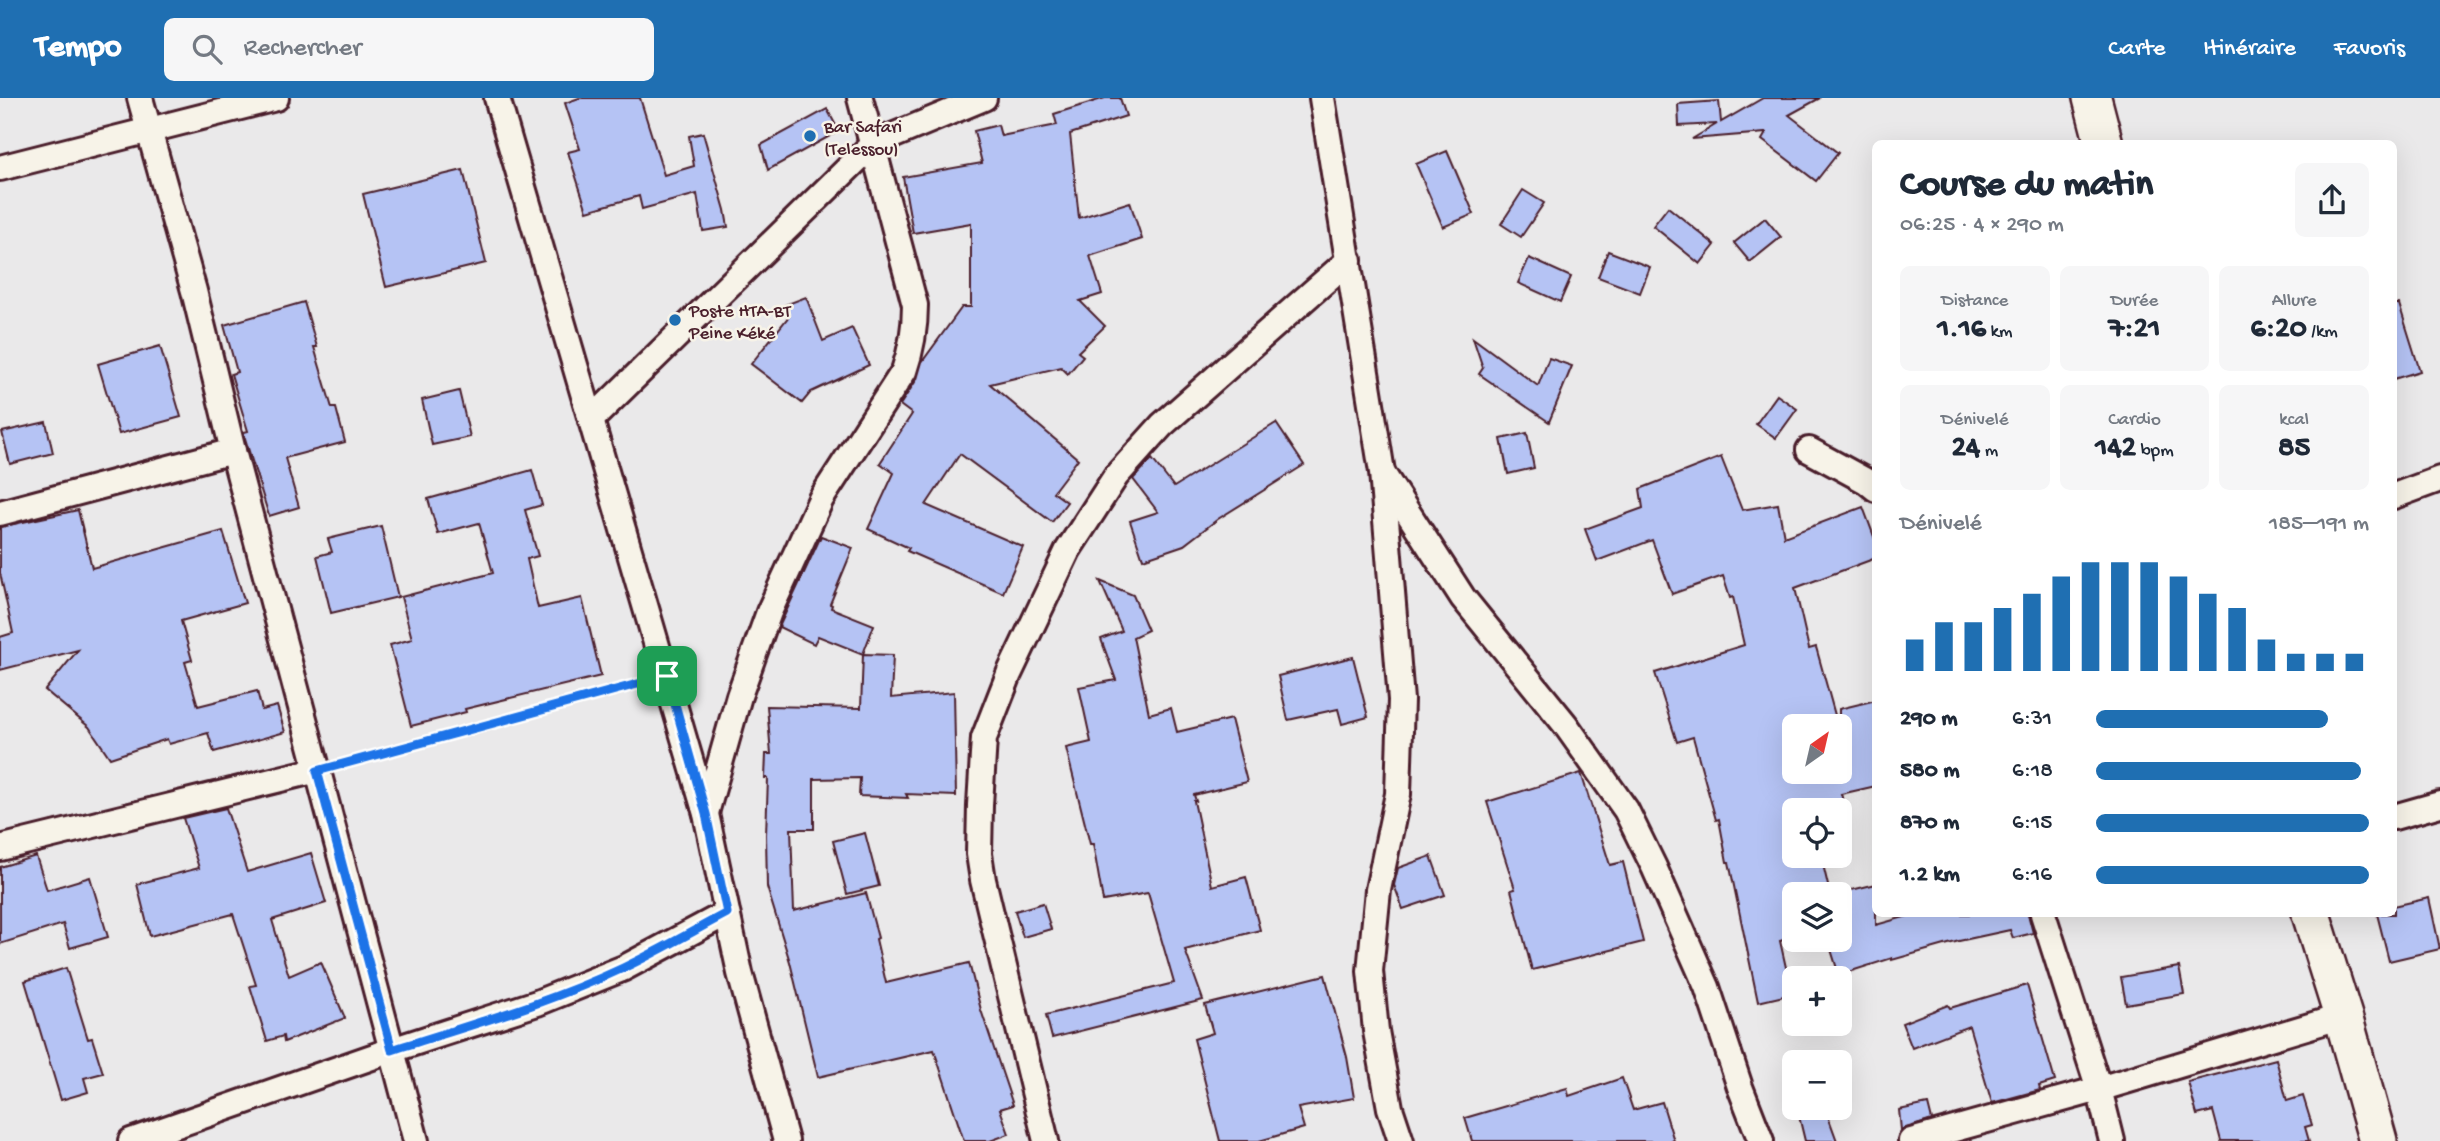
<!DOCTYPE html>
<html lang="fr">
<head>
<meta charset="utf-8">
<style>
  :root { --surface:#fff; --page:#f6f6f7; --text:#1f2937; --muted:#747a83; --accent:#1f6fb2 }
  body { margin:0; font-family:"Gochi Hand",sans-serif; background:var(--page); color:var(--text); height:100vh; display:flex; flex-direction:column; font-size:26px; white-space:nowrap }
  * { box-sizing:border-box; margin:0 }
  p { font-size:23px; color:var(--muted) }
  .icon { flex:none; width:38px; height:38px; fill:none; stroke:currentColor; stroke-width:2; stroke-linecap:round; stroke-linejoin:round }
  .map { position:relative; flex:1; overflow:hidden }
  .drawer { position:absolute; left:1872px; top:42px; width:525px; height:777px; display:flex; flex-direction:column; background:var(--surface); border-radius:10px; box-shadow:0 7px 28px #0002 }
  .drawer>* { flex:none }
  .needle { width:46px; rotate:34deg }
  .buttons { position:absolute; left:1782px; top:616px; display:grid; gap:14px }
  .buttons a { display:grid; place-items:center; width:70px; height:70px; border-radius:10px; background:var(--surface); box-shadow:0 7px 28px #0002; font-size:35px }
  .pin { position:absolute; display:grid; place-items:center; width:60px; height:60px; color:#fff; margin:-30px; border-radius:14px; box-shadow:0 4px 10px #0006 }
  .round { display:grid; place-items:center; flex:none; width:74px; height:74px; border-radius:10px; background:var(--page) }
  .head { display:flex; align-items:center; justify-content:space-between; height:119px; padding:0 28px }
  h1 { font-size:38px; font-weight:700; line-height:52px }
  .stats { display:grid; grid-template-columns:repeat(3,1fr); gap:10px; height:119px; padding:7px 28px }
  .stats div { display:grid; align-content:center; border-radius:10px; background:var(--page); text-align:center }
  .stats b { font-size:30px; font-weight:700 }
  .stats small { font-size:19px; font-weight:400 }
  .stats p { font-size:19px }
  .chart { height:196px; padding:14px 28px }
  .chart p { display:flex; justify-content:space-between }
  .chart svg { width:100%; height:126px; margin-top:7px; stroke:var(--accent); stroke-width:6 }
  ul { padding:0 28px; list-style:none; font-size:23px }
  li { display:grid; grid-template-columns:112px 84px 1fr; align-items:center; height:52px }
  li i { height:18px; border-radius:9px; background:var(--accent) }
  header { display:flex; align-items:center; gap:42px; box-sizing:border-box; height:98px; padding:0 35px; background:var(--accent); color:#fff }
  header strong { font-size:33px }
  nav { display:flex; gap:38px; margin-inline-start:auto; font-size:24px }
  .search { width:490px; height:63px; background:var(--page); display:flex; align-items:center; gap:18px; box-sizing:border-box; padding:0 24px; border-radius:10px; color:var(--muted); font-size:26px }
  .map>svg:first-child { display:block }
  .building { fill:#b5c3f4; stroke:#4a1f2b; stroke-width:2 }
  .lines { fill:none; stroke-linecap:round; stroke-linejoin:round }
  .street-casing { stroke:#4a1f2b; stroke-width:30 }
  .secondary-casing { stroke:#4a1f2b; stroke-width:42 }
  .path { stroke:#4a1f2b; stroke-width:4.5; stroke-dasharray:7 5; stroke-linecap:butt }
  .street { stroke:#f7f3e8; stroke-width:24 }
  .secondary { stroke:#f7f3e8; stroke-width:37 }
  .route-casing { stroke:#fff; stroke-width:14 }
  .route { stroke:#1a73e8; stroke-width:9 }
  .poi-dot { fill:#1f6fb2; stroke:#f7f3e8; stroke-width:2.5 }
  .labels { text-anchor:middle; stroke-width:5; stroke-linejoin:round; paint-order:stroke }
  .poi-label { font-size:19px; fill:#4a1f2b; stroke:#f7f3e8; text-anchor:start }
</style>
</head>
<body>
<header>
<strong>Tempo</strong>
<div class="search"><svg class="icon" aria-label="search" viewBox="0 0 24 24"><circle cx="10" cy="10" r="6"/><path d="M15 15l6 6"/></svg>Rechercher</div>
<nav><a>Carte</a><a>Itinéraire</a><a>Favoris</a></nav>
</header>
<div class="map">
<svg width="2440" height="1043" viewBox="0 0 2440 1043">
  <rect width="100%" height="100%" fill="#eae9ea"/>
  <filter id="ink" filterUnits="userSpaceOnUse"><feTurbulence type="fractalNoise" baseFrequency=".0143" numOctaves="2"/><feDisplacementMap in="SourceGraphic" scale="14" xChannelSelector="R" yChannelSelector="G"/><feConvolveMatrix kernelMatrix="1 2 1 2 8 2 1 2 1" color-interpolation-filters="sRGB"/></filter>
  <g filter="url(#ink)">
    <!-- building -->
    <g class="building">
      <polygon points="579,0 640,0 664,77 694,68 689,38 703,35 725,112 728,129 703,133 697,96 642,111 639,98 587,113 568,54 580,51 565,5"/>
      <polygon points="1105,0 1120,0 1126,18 1070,36 1079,120 1130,104 1142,141 1090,158 1102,196 1080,203 1105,228 1078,254 1083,258 1068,276 1061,269 990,286 1078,361 1053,394 1067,404 1052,424 960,356 926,407 1023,449 1003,495 907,453 909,450 868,431 894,375 880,365 912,316 900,307 917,281 922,264 962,209 971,209 971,125 913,135 903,79 982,65 974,33 998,27 1001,38 1057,27 1054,16"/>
      <polygon points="1763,0 1820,0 1789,17 1838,55 1816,83 1762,42 1766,35 1692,41 1717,26 1679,28 1678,6 1719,3 1721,24"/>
      <polygon points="827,11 839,33 768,72 761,47"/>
      <polygon points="1447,53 1474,116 1443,129 1416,66"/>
      <polygon points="463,72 486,165 386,189 363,96"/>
      <polygon points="1523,92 1544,105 1521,139 1501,126"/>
      <polygon points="1668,109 1715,147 1700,166 1653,128"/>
      <polygon points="1765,120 1781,139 1750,164 1734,145"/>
      <polygon points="1608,153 1650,169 1640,195 1598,179"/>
      <polygon points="1529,160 1571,179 1560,204 1518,185"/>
      <polygon points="806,199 823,243 852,230 869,267 811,294 802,305 751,266 789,218 785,207"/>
      <polygon points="304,204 317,249 314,249 332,310 336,310 345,344 285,360 299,409 269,418 244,337 244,334 248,333 231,276 237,274 224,227"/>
      <polygon points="2394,206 2399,206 2420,273 2394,281"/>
      <polygon points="1473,240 1538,288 1549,260 1572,268 1549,324 1479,276 1483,270"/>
      <polygon points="160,248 181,319 119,336 98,266"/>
      <polygon points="459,293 470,339 432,347 422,302"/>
      <polygon points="1777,297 1797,311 1776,340 1756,326"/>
      <polygon points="46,324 53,355 10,366 2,334"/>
      <polygon points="1276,325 1304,367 1218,421 1184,447 1143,461 1130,423 1158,414 1133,381 1152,361 1174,389"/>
      <polygon points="1527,335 1534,370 1508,376 1501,341"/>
      <polygon points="1721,359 1742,412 1778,406 1784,439 1863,409 1876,444 1876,460 1795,490 1809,551 1816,549 1838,628 1794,628 1794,674 1839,674 1839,611 1876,602 1876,688 1841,696 1846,712 1794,712 1794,758 1821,758 1830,796 1794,796 1794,839 1780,843 1792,896 1758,904 1729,764 1727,764 1719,721 1716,722 1693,639 1677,644 1655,575 1744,547 1733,499 1730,500 1723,478 1672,496 1652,442 1597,463 1585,431 1643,410 1640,391"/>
      <polygon points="532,372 542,407 525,412 538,458 527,461 538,510 582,500 601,578 465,611 466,614 411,628 390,547 412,541 401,499 493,475 479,425 438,436 428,401"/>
      <polygon points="78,412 92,470 223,433 245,505 181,523 192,562 185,564 198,608 257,593 262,612 277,608 285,634 214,654 208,635 169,646 167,641 110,660 89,629 45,592 78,552 0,572 0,539 13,535 0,475 0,429"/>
      <polygon points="381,428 398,499 331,515 317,458 332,454 328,441"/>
      <polygon points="821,438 853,450 830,506 832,507 831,510 874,527 863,556 818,538 814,546 779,529"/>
      <polygon points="1100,483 1133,497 1148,532 1133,539 1149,616 1171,610 1177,634 1231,621 1247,684 1194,697 1196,703 1194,703 1212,788 1246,779 1260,832 1185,852 1203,902 1052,940 1046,917 1174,885 1148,795 1103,803 1093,746 1090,746 1066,650 1091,644 1079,589 1116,582 1101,541 1122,533"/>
      <polygon points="863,556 893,557 891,600 954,594 956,698 906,696 908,700 859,698 860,680 814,681 814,731 791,731 794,813 866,795 878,840 876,841 886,885 969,865 981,912 1013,1007 1000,1011 1009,1036 990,1043 964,1043 934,952 818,979 790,864 767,789 766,737 768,680 765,680 766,656 771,656 767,608 861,610"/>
      <polygon points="1353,559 1368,619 1342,626 1338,611 1288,622 1278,578"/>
      <polygon points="1581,675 1610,767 1623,764 1643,844 1532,872 1511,792 1515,791 1487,704"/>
      <polygon points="226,710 247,774 311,755 326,805 272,822 289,878 321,864 345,920 284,944 283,938 267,943 250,888 256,887 233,816 150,838 137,786 199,770 183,720"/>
      <polygon points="865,735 879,788 847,796 833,743"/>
      <polygon points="36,758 47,792 90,779 108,839 70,850 63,826 0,846 0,769"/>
      <polygon points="1431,758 1445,797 1403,811 1394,787 1398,770"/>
      <polygon points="1876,786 1876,827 1915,816 2028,816 2033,835 2013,840 2010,832 1959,843 1892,862 1892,860 1839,877 1828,842 1839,842 1839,795"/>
      <polygon points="2429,800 2440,851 2389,863 2377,816 2394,816 2394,808"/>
      <polygon points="1043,805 1051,831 1023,839 1015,813"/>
      <polygon points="2179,869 2184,896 2126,906 2121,879"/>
      <polygon points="66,870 88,941 92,940 103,975 84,980 88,994 61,1002 25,883"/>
      <polygon points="1325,877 1347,959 1354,1000 1298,1010 1304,1030 1259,1043 1220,1043 1194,941 1213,935 1205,907"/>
      <polygon points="2027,887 2055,983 2039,988 2040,992 1992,1005 1969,928 1912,950 1902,925 1948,907 1950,910"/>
      <polygon points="2276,961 2287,1003 2303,998 2312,1027 2305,1029 2309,1043 2221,1043 2213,1013 2197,1017 2188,984"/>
      <polygon points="1622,980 1633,1012 1662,1004 1674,1043 1472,1043 1465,1020 1567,990 1569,998"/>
      <polygon points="1928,1006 1932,1022 1901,1032 1899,1012"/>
      <polygon points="1797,1010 1825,1010 1837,1043 1805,1043"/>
    </g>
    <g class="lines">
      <!-- street casing -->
      <g class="street-casing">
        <g id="street">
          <polyline points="140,0 194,193 233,353 416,1043"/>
          <polyline points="497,0 706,716 740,875 786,1043"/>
          <polyline points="1322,0 1382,374 1401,602 1398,696 1378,792 1370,873 1376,933 1390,1010 1401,1043"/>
          <polyline points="0,70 276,0"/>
          <polyline points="591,322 873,46 984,0"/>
          <polyline points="1809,352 1866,383 1876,391"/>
          <polyline points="1383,376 1463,500 1565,626 1626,712 1654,769 1707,889 1740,989 1761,1043"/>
          <polyline points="2394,398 2440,381"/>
          <polyline points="0,415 233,353"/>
          <path d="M706 715 739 598 769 514 821 401 904 273C912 250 915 231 915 207L860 0"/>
          <polyline points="2394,719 2440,706"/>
          <polyline points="0,750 317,672"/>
          <polyline points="2043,816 2099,991 2112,1043"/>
          <polyline points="131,1043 392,952 537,905 624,870 727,815"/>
          <polyline points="1046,1043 983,782 979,756 980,707 984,640 1009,576 1068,452 1116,378 1162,327 1349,162"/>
          <polyline points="1911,1043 2099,991 2343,918"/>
        </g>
      </g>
      <!-- secondary casing -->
      <g class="secondary-casing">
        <g id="secondary">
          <polyline points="2092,0 2104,46"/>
          <polyline points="2311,816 2343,918 2378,1043"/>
        </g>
      </g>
      <!-- path -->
      <polyline class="path" points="341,666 640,586"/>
      <!-- street -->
      <use href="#street" class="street"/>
      <!-- secondary -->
      <use href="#secondary" class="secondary"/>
    </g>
  </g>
  <g class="lines" filter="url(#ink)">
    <!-- route casing -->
    <g class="route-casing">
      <path id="route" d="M667 578 706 716 727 815C693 833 659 853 623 870 549 905 470 927 392 952L317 673Z"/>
    </g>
    <!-- route -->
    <use href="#route" class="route"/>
  </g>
  <!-- markers -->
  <g class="poi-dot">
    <circle cx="810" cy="38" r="7"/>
    <circle cx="675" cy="222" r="7"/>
  </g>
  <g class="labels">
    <!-- poi labels -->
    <g class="poi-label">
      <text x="824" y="34">Bar Safari<tspan x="824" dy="22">(Telessou)</tspan></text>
      <text x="689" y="218">Poste HTA-BT<tspan x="689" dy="22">Peine Kéké</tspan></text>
    </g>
  </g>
</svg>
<div class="buttons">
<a><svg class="needle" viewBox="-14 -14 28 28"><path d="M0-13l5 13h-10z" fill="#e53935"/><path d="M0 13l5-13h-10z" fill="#747a83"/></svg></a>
<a><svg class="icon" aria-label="locate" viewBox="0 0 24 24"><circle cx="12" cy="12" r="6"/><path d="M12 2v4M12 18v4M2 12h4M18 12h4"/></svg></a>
<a><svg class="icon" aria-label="layers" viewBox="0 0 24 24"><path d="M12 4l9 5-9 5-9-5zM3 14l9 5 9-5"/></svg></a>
<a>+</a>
<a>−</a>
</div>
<div class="pin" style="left:667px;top:578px;background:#1e9e55"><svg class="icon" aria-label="arrive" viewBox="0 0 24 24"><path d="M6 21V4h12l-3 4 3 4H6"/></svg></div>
<section class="drawer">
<div class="head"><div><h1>Course du matin</h1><p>06:25 · 4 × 290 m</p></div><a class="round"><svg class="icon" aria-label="share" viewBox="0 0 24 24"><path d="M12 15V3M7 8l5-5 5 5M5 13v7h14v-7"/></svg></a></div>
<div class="stats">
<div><p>Distance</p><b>1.16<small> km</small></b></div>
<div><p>Durée</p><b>7:21</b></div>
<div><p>Allure</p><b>6:20<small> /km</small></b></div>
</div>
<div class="stats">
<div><p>Dénivelé</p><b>24<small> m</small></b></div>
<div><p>Cardio</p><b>142<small> bpm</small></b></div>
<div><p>kcal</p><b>85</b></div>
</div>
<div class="chart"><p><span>Dénivelé</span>185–191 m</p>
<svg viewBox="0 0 160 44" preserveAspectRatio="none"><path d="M5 44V33M15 44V27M25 44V27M35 44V22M45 44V17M55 44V11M65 44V6M75 44V6M85 44V6M95 44V11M105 44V17M115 44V22M125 44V33M135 44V38M145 44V38M155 44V38"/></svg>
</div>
<ul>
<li><b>290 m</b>6:31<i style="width:85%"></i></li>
<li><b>580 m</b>6:18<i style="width:97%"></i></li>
<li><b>870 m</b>6:15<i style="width:100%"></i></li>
<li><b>1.2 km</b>6:16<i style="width:100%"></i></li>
</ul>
</section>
</div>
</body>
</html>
